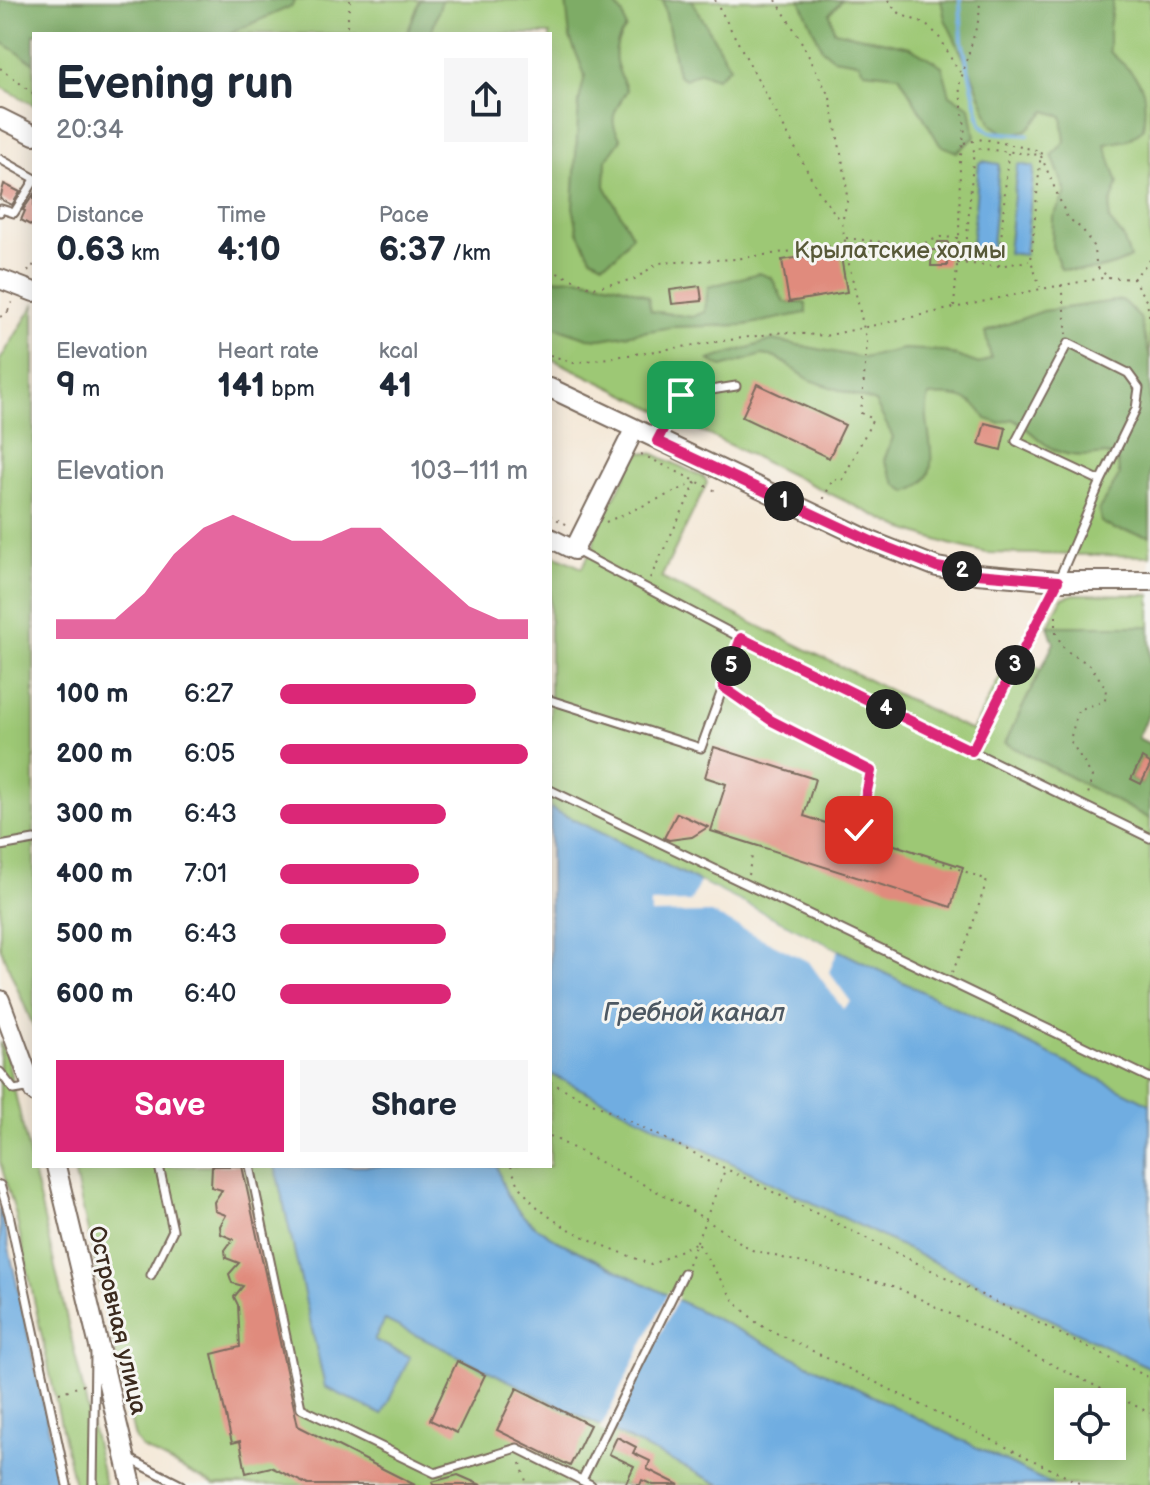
<!DOCTYPE html>
<html lang="en">
<head>
<meta charset="utf-8">
<style>
  :root { --surface:#fff; --page:#f6f6f7; --text:#1f2937; --muted:#747a83; --accent:#db2777 }
  body { margin:0; font-family:"Balsamiq Sans",sans-serif; background:var(--page); color:var(--text); height:100vh; display:flex; flex-direction:column; font-size:30px; white-space:nowrap }
  * { box-sizing:border-box; margin:0 }
  p { font-size:26px; color:var(--muted) }
  .icon { flex:none; width:44px; height:44px; fill:none; stroke:currentColor; stroke-width:2; stroke-linecap:round; stroke-linejoin:round }
  .map { position:relative; flex:1; overflow:hidden }
  .panel { position:absolute; left:32px; top:32px; width:520px; height:1136px; display:flex; flex-direction:column; background:var(--surface); border-radius:0px; box-shadow:0 4px 20px #0003 }
  .panel>* { flex:none }
  .fabs { position:absolute; left:1054px; top:1388px; display:grid; gap:16px }
  .fabs a { display:grid; place-items:center; width:72px; height:72px; border-radius:0px; background:var(--surface); box-shadow:0 4px 20px #0003; font-size:40px }
  .pin { position:absolute; display:grid; place-items:center; width:68px; height:68px; color:#fff; margin:-34px; border-radius:16px; box-shadow:0 4px 12px #0006 }
  .km { position:absolute; width:40px; height:40px; margin:-20px; border-radius:50%; background:#222; color:#fff; font-size:22px; line-height:40px; text-align:center }
  .round { display:grid; place-items:center; flex:none; width:84px; height:84px; border-radius:0px; background:var(--page) }
  .head { display:flex; align-items:center; justify-content:space-between; height:136px; padding:0 24px }
  h1 { font-size:44px; font-weight:800; line-height:60px }
  .metrics { display:grid; grid-template-columns:repeat(3,1fr); gap:12px; height:136px; padding:8px 24px }
  .metrics div { display:grid; align-content:center }
  .metrics b { font-size:34px; font-weight:800 }
  .metrics small { font-size:22px; font-weight:400 }
  .metrics p { font-size:22px }
  .chart { height:224px; padding:16px 24px }
  .chart p { display:flex; justify-content:space-between }
  .chart svg { width:100%; height:144px; margin-top:8px; fill:var(--accent); opacity:.7 }
  .button { display:flex; gap:16px; margin-top:auto; padding:16px 24px }
  .button a { flex:1; height:92px; border-radius:0px; background:var(--accent); color:#fff; font-size:32px; font-weight:800; line-height:92px; text-align:center }
  .button a+a { background:var(--page); color:var(--text) }
  ul { padding:0 24px; list-style:none; font-size:26px }
  li { display:grid; grid-template-columns:128px 96px 1fr; align-items:center; height:60px }
  li i { height:20px; border-radius:10px; background:var(--accent) }
  .map>svg:first-child { display:block }
  .green { fill:#9dc875; stroke:#6c794a; stroke-width:2; fill-rule:evenodd }
  .forest { fill:#7eac66; stroke:#5c6b42; stroke-width:2 }
  .water { fill:#6fade1; stroke:#556c80; stroke-width:2 }
  .pier { fill:#f4e8d7 }
  .lines { fill:none; stroke-linecap:round; stroke-linejoin:round }
  .stream { stroke:#6fade1; stroke-width:4 }
  .building { fill:#e08b7d }
  .lane-casing { stroke:#7c6c5f; stroke-width:11 }
  .secondary-casing { stroke:#7c6c5f; stroke-width:22 }
  .path { stroke:#7c6c5f; stroke-width:2; stroke-dasharray:2 6; stroke-linecap:butt }
  .lane { stroke:#fff; stroke-width:7 }
  .secondary { stroke:#fff; stroke-width:18 }
  .route-casing { stroke:#fff; stroke-width:16 }
  .route { stroke:#db2777; stroke-width:10 }
  .labels { text-anchor:middle; stroke-width:6; stroke-linejoin:round; paint-order:stroke }
  .park-label { font-size:24px; fill:#585938; stroke:#f6f6f2 }
  .street-label { font-size:24px; fill:#3b2a1e; stroke:#f6f6f2 }
  .water-label { font-size:26px; font-style:italic; fill:#4d5862; stroke:#f6f6f2 }
</style>
</head>
<body>
<div class="map">
<svg width="1150" height="1485" viewBox="0 0 1150 1485">
  <rect width="100%" height="100%" fill="#f6f6f2"/>
  <filter id="ink" filterUnits="userSpaceOnUse"><feTurbulence type="fractalNoise" baseFrequency=".0125" numOctaves="2"/><feDisplacementMap in="SourceGraphic" scale="16" xChannelSelector="R" yChannelSelector="G"/><feConvolveMatrix kernelMatrix="1 2 1 2 8 2 1 2 1" color-interpolation-filters="sRGB"/></filter>
  <filter id="wash" filterUnits="userSpaceOnUse"><feTurbulence type="fractalNoise" baseFrequency=".006" numOctaves="4" result="noise"/><feDisplacementMap in="SourceGraphic" scale="32" xChannelSelector="R" yChannelSelector="G"/><feGaussianBlur stdDeviation="1.8" result="paint"/><feColorMatrix in="noise" values="0 0 0 0 0 0 0 0 0 0 0 0 0 0 0 0 0 1.4 0 .05"/><feComposite in="paint" operator="in"/></filter>
  <g filter="url(#wash)">
    <rect width="100%" height="100%" fill="#f4e8d7"/>
    <!-- green -->
    <g class="green">
      <polygon points="0,0 1150,0 1150,556 987,553 949,544 901,528 550,358 550,34 34,34 34,105 0,86"/>
      <polygon points="34,305 34,1028 0,947 0,360"/>
      <path d="M641 452 654 454 705 478 707 483 661 578 972 731 1012 654 1097 697 1089 714 1150 744V1485H214L142 1448 135 1439 73 1166H550V553L582 568 594 545V537L633 461ZM1068 1402H1112V1446H1068Z"/>
      <polygon points="1075,594 1150,595 1150,626 1048,626 1062,598"/>
      <polygon points="0,1042 7,1058 105,1485 74,1485 15,1212 0,1162"/>
    </g>
    <!-- forest -->
    <g class="forest">
      <polygon points="0,0 295,0 292,6 228,34 34,34 34,63 0,41"/>
      <polygon points="420,0 442,0 431,34 407,34"/>
      <path d="M566 0H612L623 15 626 28C608 50 616 67 627 90 616 110 606 119 621 139L606 160 605 186 632 235 616 256 603 263 591 257 578 232 573 207 579 101 585 75 570 38Z"/>
      <polygon points="663,0 692,0 730,67 716,78 700,72 685,79 678,75"/>
      <polygon points="800,0 842,0 830,13 834,31 910,47 942,66 950,95 970,107 975,137 957,152 940,145 899,75 864,71 858,62 833,58 822,49"/>
      <path d="M941 0H1113L1109 28V51C1141 81 1149 83 1143 129L1128 140 1105 144 1118 183 1111 203 1109 220 1123 237 1130 258C1107 270 1087 272 1061 269L1052 246 1053 217 1066 193 1052 155 1065 142 1062 116 1046 111 1027 130 1008 135 992 125 972 75 945 19Z"/>
      <path d="M759 273 772 278 784 302 806 303V313L745 325 672 327 601 339 588 338 550 325V278C562 280 572 277 583 279 605 282 629 286 648 297L651 311 692 317 705 312 708 287Z"/>
      <path d="M1122 300 1140 318 1150 358V536L1114 529 1101 522 1099 509 1119 476 1118 463 1107 454C1090 456 1071 458 1055 450 1039 443 1029 427 1012 419L999 423 986 419C974 396 953 394 929 396 918 428 953 476 907 492L896 484 884 460 893 437 875 402 810 380 776 357 762 355 722 367 709 360 773 340 863 358 903 349 943 351 979 364 991 358 985 332 1043 311Z"/>
      <polygon points="1048,626 1150,626 1150,711 1138,738 1150,744 1150,763 1142,759 1131,779 1141,784 1150,766 1150,819 1005,743 1054,643"/>
    </g>
    <!-- water -->
    <g class="water">
      <polygon points="982,161 999,164 991,258 971,257 979,163"/>
      <polygon points="1019,164 1034,167 1025,255 1008,253 1017,166"/>
      <polygon points="550,808 1150,1104 1150,1368 550,1074"/>
      <path d="M275 1166H497C506 1204 523 1220 556 1240L1053 1485H721L385 1320 374 1340 410 1357 382 1415 325 1387Z"/>
      <polygon points="0,1207 2,1215 61,1485 0,1485"/>
    </g>
    <!-- pier -->
    <g class="pier">
      <polygon points="700,882 838,950 829,972 851,1002 843,1009 809,962 711,913 651,914 651,903 690,902"/>
      <polygon points="669,1291 679,1296 609,1435 600,1430"/>
    </g>
    <g class="lines">
      <!-- stream -->
      <polyline class="stream" points="960,0 962,41 981,124 990,132 1028,135"/>
    </g>
    <g id="blocks">
      <!-- building -->
      <g class="building">
        <polygon points="4,184 20,192 12,205 0,199"/>
        <polygon points="34,194 34,227 21,220 25,211 23,210"/>
        <polygon points="938,242 948,242 947,266 931,266 932,250 937,250"/>
        <polygon points="840,251 847,292 789,302 782,260"/>
        <polygon points="700,286 702,301 672,304 670,290"/>
        <polygon points="757,384 845,425 829,458 742,417"/>
        <polygon points="985,423 1006,428 1001,450 979,444"/>
        <polygon points="714,747 815,779 804,816 963,867 951,907 711,831 726,784 705,777"/>
        <polygon points="1142,758 1150,763 1150,766 1141,784 1131,779"/>
        <polygon points="677,813 708,827 692,837 669,840 664,838"/>
        <polygon points="212,1166 242,1166 298,1426 415,1485 308,1485 271,1467 246,1473 240,1441 232,1443 212,1354 240,1347 238,1305 234,1297 243,1286 232,1283 229,1274 239,1263 226,1258 225,1250 233,1239 221,1234 220,1226 226,1215 215,1211 214,1202 222,1190 211,1187"/>
        <polygon points="457,1361 485,1375 457,1433 430,1420"/>
        <polygon points="517,1388 590,1425 570,1466 497,1430"/>
        <polygon points="617,1437 636,1447 633,1453 650,1461 647,1469 679,1485 653,1485 642,1480 640,1485 625,1485 634,1466 609,1454"/>
        <polygon points="458,1475 481,1485 433,1485 432,1482"/>
      </g>
    </g>
  </g>
  <g filter="url(#ink)">
    <use href="#blocks" fill-opacity="0" stroke="#7c6c5f" stroke-width="2"/>
    <g class="lines">
      <!-- lane casing -->
      <g class="lane-casing">
        <g id="lane">
          <polyline points="0,159 34,178"/>
          <polyline points="0,212 1,209 14,213 34,181"/>
          <polyline points="658,439 681,395 736,386"/>
          <polyline points="576,551 741,638 1150,838"/>
          <polyline points="550,700 701,748 741,638"/>
          <polyline points="972,751 1058,581 1101,481 1016,441 1068,343 1128,373 1139,388 1136,409 1101,481"/>
          <polyline points="550,790 1150,1078"/>
          <polyline points="0,846 34,840"/>
          <polyline points="0,1072 14,1090 32,1087"/>
          <polyline points="250,1166 301,1408 435,1473 517,1448 591,1485"/>
          <polyline points="0,1185 9,1214 67,1485"/>
          <polyline points="151,1275 173,1230 159,1166"/>
          <polyline points="128,1458 181,1485"/>
          <polyline points="582,1480 684,1273"/>
          <polyline points="93,1485 95,1355"/>
        </g>
      </g>
      <!-- secondary casing -->
      <g class="secondary-casing">
        <g id="secondary">
          <polyline points="0,118 34,135"/>
          <polyline points="0,279 34,292"/>
          <polyline points="550,388 871,541 937,567 977,574 1058,581 1150,581"/>
          <polyline points="550,538 574,550 634,430"/>
          <polyline points="0,1000 34,1092"/>
          <polyline points="56,1166 132,1485"/>
        </g>
      </g>
      <!-- path -->
      <g class="path">
        <polyline points="715,0 820,194 841,221"/>
        <polyline points="776,0 800,39 830,98 846,179 847,202 842,222 848,260 867,342 861,413 873,419 842,481 833,479 823,500"/>
        <path d="M888 0C901 22 915 15 931 29 946 41 948 58 960 72"/>
        <polyline points="346,34 350,0"/>
        <polyline points="0,68 34,94"/>
        <polyline points="964,143 983,139 1041,151 1031,261 1040,287"/>
        <polyline points="1041,156 1067,217 1083,230 1093,246 1097,267 1108,277"/>
        <polyline points="846,238 917,246 940,237 958,238"/>
        <polyline points="957,263 999,266 1029,261"/>
        <polyline points="965,263 974,148 1040,155"/>
        <polyline points="999,266 1008,153"/>
        <polyline points="550,270 593,288 635,279 658,263 735,259 844,244"/>
        <polyline points="28,271 31,265 34,266"/>
        <polyline points="1133,279 1150,260"/>
        <polyline points="1061,285 1067,334"/>
        <polyline points="954,307 959,238 960,162 965,127 959,86 979,18 980,0"/>
        <polyline points="8,311 12,302"/>
        <polyline points="0,317 13,309"/>
        <polyline points="550,355 574,363 783,332 825,336 1041,289 1108,277 1133,279 1147,302 1150,320"/>
        <polyline points="641,454 718,492"/>
        <polyline points="550,516 568,525"/>
        <polyline points="606,522 697,482"/>
        <polyline points="650,578 696,483"/>
        <polyline points="1056,616 1056,634 1065,650 1090,665 1106,688 1105,701 1078,710 1070,740 1092,776 1088,795"/>
        <polyline points="731,692 772,721 871,771 859,830 987,880 968,939 952,972"/>
        <polyline points="748,875 753,852"/>
        <polyline points="550,1082 1150,1378"/>
        <polyline points="550,1136 683,1205 752,1250 896,1287 1150,1413"/>
        <path d="M511 1166C528 1224 602 1243 651 1265L697 1242 734 1301 758 1324 1083 1485"/>
        <polyline points="688,1264 725,1170"/>
        <polyline points="59,1393 84,1385"/>
        <polyline points="521,1463 527,1485"/>
      </g>
      <!-- lane -->
      <use href="#lane" class="lane"/>
      <!-- secondary -->
      <use href="#secondary" class="secondary"/>
    </g>
  </g>
  <g class="lines" filter="url(#ink)">
    <!-- route casing -->
    <g class="route-casing">
      <polyline id="route" points="681,395 657,441 871,541 937,567 977,574 1058,581 972,751 741,638 723,687 772,721 871,771 859,830"/>
    </g>
    <!-- route -->
    <use href="#route" class="route"/>
  </g>
  <g class="labels">
    <!-- park labels -->
    <g class="park-label">
      <text x="900" y="258">Крылатские холмы</text>
    </g>
    <!-- street labels -->
    <g class="street-label">
      <text transform="translate(118 1320) rotate(77)" y="8">Островная улица</text>
    </g>
    <!-- water labels -->
    <g class="water-label">
      <text x="694" y="1021">Гребной канал</text>
    </g>
  </g>
</svg>
<div class="fabs">
<a><svg class="icon" aria-label="locate" viewBox="0 0 24 24"><circle cx="12" cy="12" r="6"/><path d="M12 2v4M12 18v4M2 12h4M18 12h4"/></svg></a>
</div>
<div class="pin" style="left:681px;top:395px;background:#1e9e55"><svg class="icon" aria-label="arrive" viewBox="0 0 24 24"><path d="M6 21V4h12l-3 4 3 4H6"/></svg></div>
<div class="pin" style="left:859px;top:830px;background:#d93025"><svg class="icon" aria-label="check" viewBox="0 0 24 24"><path d="M5 12l5 5 9-10"/></svg></div>
<b class="km" style="left:784px;top:501px">1</b>
<b class="km" style="left:962px;top:571px">2</b>
<b class="km" style="left:1015px;top:665px">3</b>
<b class="km" style="left:886px;top:709px">4</b>
<b class="km" style="left:731px;top:666px">5</b>
<section class="panel">
<div class="head"><div><h1>Evening run</h1><p>20:34</p></div><a class="round"><svg class="icon" aria-label="share" viewBox="0 0 24 24"><path d="M12 15V3M7 8l5-5 5 5M5 13v7h14v-7"/></svg></a></div>
<div class="metrics">
<div><p>Distance</p><b>0.63<small> km</small></b></div>
<div><p>Time</p><b>4:10</b></div>
<div><p>Pace</p><b>6:37<small> /km</small></b></div>
</div>
<div class="metrics">
<div><p>Elevation</p><b>9<small> m</small></b></div>
<div><p>Heart rate</p><b>141<small> bpm</small></b></div>
<div><p>kcal</p><b>41</b></div>
</div>
<div class="chart"><p><span>Elevation</span>103–111 m</p>
<svg viewBox="0 0 160 44" preserveAspectRatio="none"><path d="M0 44V38L10 38L20 38L30 30L40 18L50 10L60 6L70 10L80 14L90 14L100 10L110 10L120 18L130 26L140 34L150 38L160 38V44z"/></svg>
</div>
<ul>
<li><b>100 m</b>6:27<i style="width:79%"></i></li>
<li><b>200 m</b>6:05<i style="width:100%"></i></li>
<li><b>300 m</b>6:43<i style="width:67%"></i></li>
<li><b>400 m</b>7:01<i style="width:56%"></i></li>
<li><b>500 m</b>6:43<i style="width:67%"></i></li>
<li><b>600 m</b>6:40<i style="width:69%"></i></li>
</ul>
<div class="button"><a>Save</a><a>Share</a></div>
</section>
</div>
</body>
</html>
